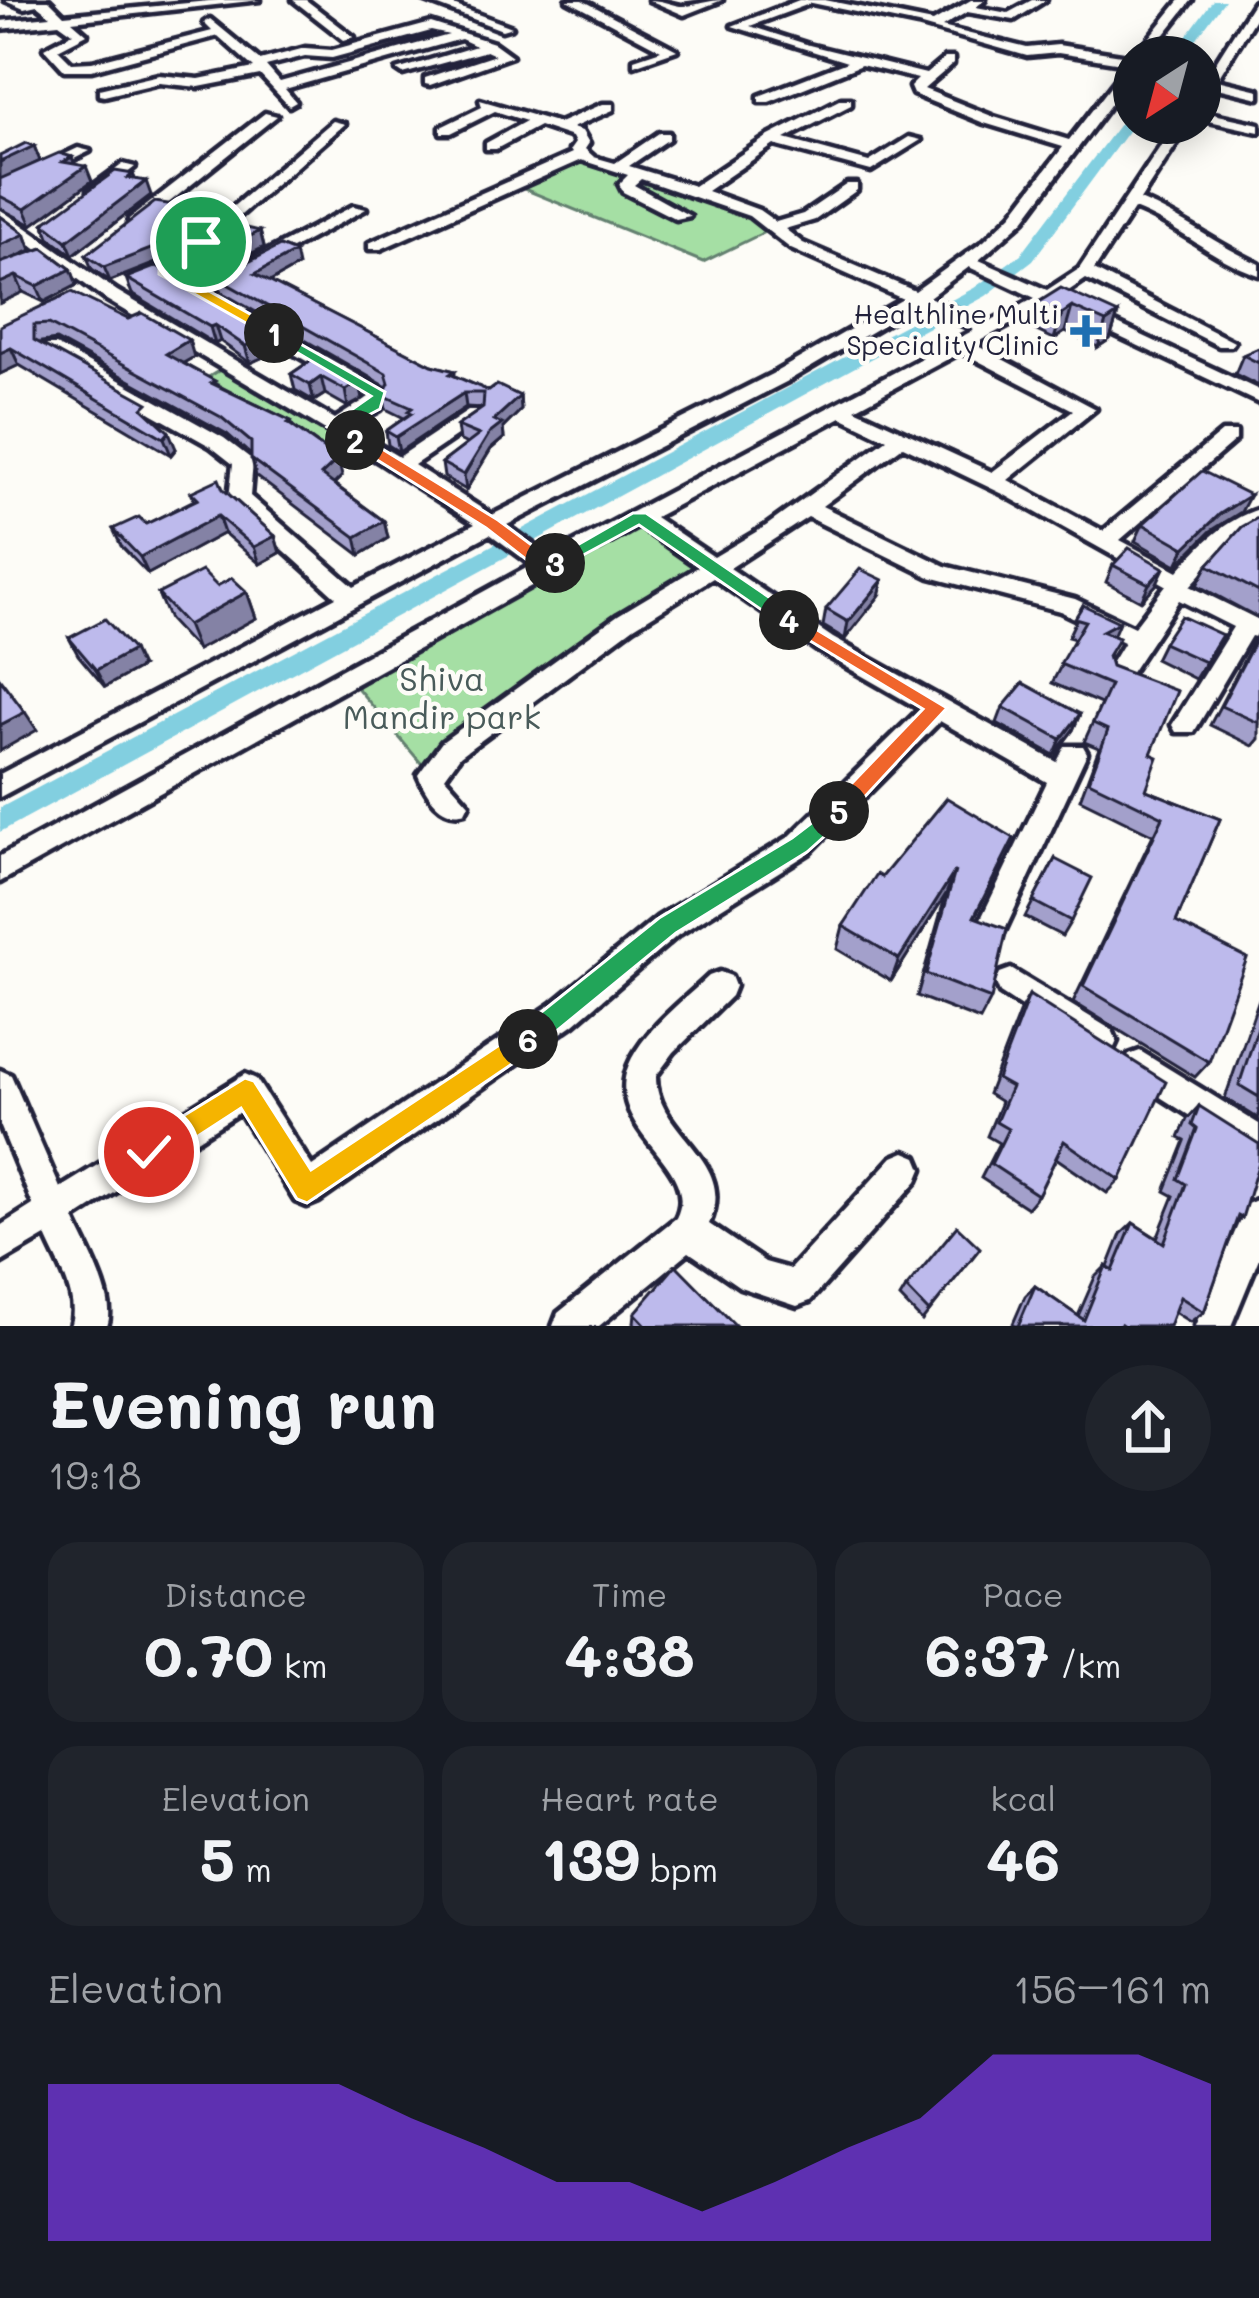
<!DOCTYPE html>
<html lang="en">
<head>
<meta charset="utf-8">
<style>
  :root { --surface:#171b24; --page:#20242c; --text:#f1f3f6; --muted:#9ea1a6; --accent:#7c3aed }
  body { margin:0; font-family:Mali,sans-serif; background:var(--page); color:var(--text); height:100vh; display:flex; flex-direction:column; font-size:45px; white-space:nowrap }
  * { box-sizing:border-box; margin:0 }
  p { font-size:39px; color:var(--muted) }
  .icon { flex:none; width:66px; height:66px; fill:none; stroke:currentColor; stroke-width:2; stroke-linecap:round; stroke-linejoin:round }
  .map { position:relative; height:1326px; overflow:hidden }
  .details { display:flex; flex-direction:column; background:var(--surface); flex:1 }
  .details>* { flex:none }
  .needle { width:78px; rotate:216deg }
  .controls { position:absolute; left:1113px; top:36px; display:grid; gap:24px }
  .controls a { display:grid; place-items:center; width:108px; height:108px; border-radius:50%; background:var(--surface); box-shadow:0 6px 30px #0003; font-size:60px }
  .pin { position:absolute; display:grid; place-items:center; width:102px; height:102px; color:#fff; margin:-51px; border:6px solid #fff; border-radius:50%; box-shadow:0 3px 12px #0007 }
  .km { position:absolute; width:60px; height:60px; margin:-30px; border-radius:50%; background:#222; color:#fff; font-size:33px; line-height:60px; text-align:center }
  .round { display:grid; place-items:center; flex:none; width:126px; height:126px; border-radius:63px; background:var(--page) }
  .overview { display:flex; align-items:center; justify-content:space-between; height:204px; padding:0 48px }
  h1 { font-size:66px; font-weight:700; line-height:90px }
  .stats { display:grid; grid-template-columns:repeat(3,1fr); gap:18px; height:204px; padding:12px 48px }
  .stats div { display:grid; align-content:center; border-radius:30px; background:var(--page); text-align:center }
  .stats b { font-size:60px; font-weight:700 }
  .stats small { font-size:33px; font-weight:400 }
  .stats p { font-size:33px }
  .chart { height:336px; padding:24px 48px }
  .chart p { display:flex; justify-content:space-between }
  .chart svg { width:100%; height:216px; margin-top:12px; fill:var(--accent); opacity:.7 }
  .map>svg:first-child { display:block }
  .green { fill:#a5dfa4; stroke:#648070; stroke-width:3 }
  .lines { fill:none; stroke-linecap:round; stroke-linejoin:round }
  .canal { fill:#82cfe0; fill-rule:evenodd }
  .minor-casing { stroke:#22223b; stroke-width:9 }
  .minor { fill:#fdfcf7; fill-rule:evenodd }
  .wall { fill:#a3a0cb; stroke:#22223b; stroke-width:3 }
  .shaded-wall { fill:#8482a5; stroke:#22223b; stroke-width:3 }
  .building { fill:#bdbaec; stroke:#22223b; stroke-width:3 }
  .split-1 { fill:#f5b400; stroke:#fff; stroke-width:3 }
  .split-2 { fill:#22a559; stroke:#fff; stroke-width:3 }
  .split-3 { fill:#f0652b; stroke:#fff; stroke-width:3 }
  .split-4 { fill:#22a559; stroke:#fff; stroke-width:3 }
  .split-5 { fill:#f0652b; stroke:#fff; stroke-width:3 }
  .split-6 { fill:#22a559; stroke:#fff; stroke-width:3 }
  .split-7 { fill:#f5b400; stroke:#fff; stroke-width:3 }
  .poi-dot { fill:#1f6fb2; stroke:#fdfcf7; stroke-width:4.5 }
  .labels { text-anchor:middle; stroke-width:9; stroke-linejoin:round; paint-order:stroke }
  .far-poi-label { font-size:27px; fill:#22223b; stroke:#fdfcf7; text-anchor:end }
  .park-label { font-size:33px; fill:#495b5a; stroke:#fdfcf7 }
</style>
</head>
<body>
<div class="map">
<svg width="1259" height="1326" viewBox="0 0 1259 1326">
  <rect width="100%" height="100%" fill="#fdfcf7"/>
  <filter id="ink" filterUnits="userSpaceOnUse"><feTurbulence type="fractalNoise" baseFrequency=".00833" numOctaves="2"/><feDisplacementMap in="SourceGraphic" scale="24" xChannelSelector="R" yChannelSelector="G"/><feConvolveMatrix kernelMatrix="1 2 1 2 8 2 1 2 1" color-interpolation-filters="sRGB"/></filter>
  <g filter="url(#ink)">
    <!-- green -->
    <g class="green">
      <polygon points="580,156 637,174 630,188 640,175 753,214 771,229 703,262 514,185"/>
      <polygon points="225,367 366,454 348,464 207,378"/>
      <polygon points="643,522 713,569 431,775 353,683"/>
    </g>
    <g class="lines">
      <!-- canal -->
      <g class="canal">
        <polygon points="1213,0 1225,0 1183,57 1171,57"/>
        <polygon points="1134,110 1134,123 1033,260 986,296 0,832 0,808 974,288 1021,254 1129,111"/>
      </g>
      <!-- minor casing -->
      <g class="minor-casing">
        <g id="minor">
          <path d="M5 0H49L64 15 219 0H260L72 21 87 34 58 49 72 63 92 62 212 31 204 23 210 19 260 60 305 48 332 50 431 23 494 43 512 56 430 85 425 84V78L495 55 486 51 403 74 397 70 476 46 461 39 285 89 296 102 289 106 260 75 199 87 159 83 104 96 99 95V89L159 75 199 79 254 68 218 36 92 70H64L44 48 73 33 59 23 0 29V21L51 16 37 5 24 8ZM431 31 449 35 280 82 266 66 305 56 332 58Z"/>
          <polygon points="293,0 306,0 354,37 344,40"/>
          <polygon points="423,0 440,0 512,27 502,30"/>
          <polygon points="567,0 582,0 677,50 634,65 634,59 661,50"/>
          <path d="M649 0C661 0 669 4 680 6 692 7 708 0 722 0L684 15Z"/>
          <path d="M799 0H825L933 22 971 0H985L976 7 1008 13 1032 0H1046L1014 20 967 12 942 27 1027 48 1058 45 1134 57 1180 0H1192L1147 57H1134V73L1024 220 979 260 1047 290 1079 269 1176 123H1190L1140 200C1182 217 1217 245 1259 264V275C1213 260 1179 226 1134 209L1094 270 1234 342 1231 346H1219L1086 279 1061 296 1066 301 1063 305 1049 304 974 344 1096 409 1008 480 1103 531 1222 432H1236V440L1120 540 1178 571C1201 545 1224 520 1259 509V524L1229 544 1190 586 1259 620V638L1251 636 1194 732H1176L1172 725 1233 627 1179 600 1124 683H1106L1103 677 1124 642 1060 611 930 577 808 517 730 568 833 638 1057 762 1065 746H1083L1087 753 1001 938 991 942 981 938 976 929 1047 782 940 721 809 853 678 935 574 1024 319 1201 307 1206 295 1201 240 1112 74 1219C85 1244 118 1300 107 1326H70C81 1299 57 1262 46 1236L0 1263V1226L33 1205 0 1125V1070L11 1075 60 1188 245 1074 256 1079 312 1166 552 1004 658 917 789 837 920 709 817 650 713 578 634 627 460 756 445 777 469 804 465 812C442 820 426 794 418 775L442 742 618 615 698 567 639 526 0 882V856L532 565 490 534 0 797V774L336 597 232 503 229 498 233 464 210 446 44 353V345H56L224 438 250 458 253 462 250 496 354 587 475 524 381 463 105 299 0 221V209L117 291 335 419 369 397 239 322V314H251L386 391 388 395 381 409 349 427 399 457 468 411H482V419L414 465 492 515 772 374 903 299 791 249 749 216 641 179 634 185 690 216 676 219 623 192 619 184 628 175 581 160 381 249H369V243L572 153 570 150 575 143 572 137 539 126 496 149H486V143L526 121 495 111 451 133H441V127L482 107 480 100 559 123 603 104H613V110L572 128 582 131 589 143 585 149 594 157 615 163 659 133H669V139L629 166 694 186 767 137 841 99H851V105L785 139 869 162 909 137 921 140 871 171 774 145 707 191 759 210 776 222 803 214 847 184H857V190L815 220 785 229 803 243 915 291 984 241 1012 214 1063 147 984 123 913 94 910 87 918 79 861 65 769 102H759V96L847 62 732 26ZM812 3 918 25 1027 56 1058 53 1128 64 1069 140 994 117 924 89 953 64V58H945L926 74 809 45 750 26ZM969 267 1035 298 988 323 929 297ZM917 305 974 330 549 556 507 525 786 382ZM961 352 1073 410 992 472 855 409ZM841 417 887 439 766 526 714 557 655 517ZM903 446 1003 494 1166 585 1134 627 1075 599 945 566 822 506Z"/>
          <polygon points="1259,0 1259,12 1217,80 1259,90 1259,98 1213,87 1200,101 1200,87 1253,3"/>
          <polygon points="1200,111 1259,124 1259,132 1200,119"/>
          <polygon points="265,113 277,116 141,225 129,225 129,219"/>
          <path d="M333 121 345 124 193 257C175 271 155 287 132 286V278L158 267 181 251Z"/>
          <polygon points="78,148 90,151 0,196 0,185"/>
          <polygon points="123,164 135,167 99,195 89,195 89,189"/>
          <polygon points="353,206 366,209 205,296 190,292"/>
          <polygon points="1088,310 1259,390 1259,403 1082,319 1082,311"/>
          <polygon points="1011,969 1112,1030 1117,1041 1112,1052 1101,1056 1090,1052 1000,993 996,983 1000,973"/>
          <path d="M720 972 731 976 735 986 731 996 674 1052 656 1076C655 1135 739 1159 709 1224L765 1262 790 1269 893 1157 905 1152 917 1157 922 1169 917 1181 810 1301 797 1306 740 1287 689 1252 599 1326H553L558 1313 676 1218C704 1163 595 1129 632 1058 649 1026 683 1001 709 976Z"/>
          <polygon points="1140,1051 1259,1124 1259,1160 1129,1077 1124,1066 1129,1055"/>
          <polygon points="1259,1199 1259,1258 1231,1326 1195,1326 1247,1204"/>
        </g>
      </g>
      <!-- minor -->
      <use href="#minor" class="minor"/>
    </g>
    <!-- wall -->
    <g class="wall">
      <polygon points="34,146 40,161 72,157 74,164 92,181 32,225 0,208 0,156"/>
      <polygon points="133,174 135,179 151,195 73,255 49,237 44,223"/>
      <polygon points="200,209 204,222 156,263 110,281 92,269 86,255"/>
      <polygon points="0,216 25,234 31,250 13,258 43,248 71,269 77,285 44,302 23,292 0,303"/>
      <polygon points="260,231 264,247 200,280 183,269 178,253"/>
      <polygon points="298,266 270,282 432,365 455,371 455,376 489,391 520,396 521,410 503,428 504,438 491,449 466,490 444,477 442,463 467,444 459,440 457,426 483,408 466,407 399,452 388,445 386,431 404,418 386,409 383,395 387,387 221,292 217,278"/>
      <polygon points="126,278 274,333 279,350 250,363 220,341 215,344 132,294"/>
      <polygon points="72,292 194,357 183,363 217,385 291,421 293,426 338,459 342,476 334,484 384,521 388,538 360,555 256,476 251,455 227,434 56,340 41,342 41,344 153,417 176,449 171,455 19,365 0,374 5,325"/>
      <polygon points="1037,303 1118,314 1110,339 1098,347 1065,332 1054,339 1030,328"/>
      <polygon points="1259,348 1259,386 1235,374 1243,355"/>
      <polygon points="316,357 363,399 348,407 325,394 314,401 295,390 291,374"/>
      <polygon points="223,489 275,536 280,553 260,564 224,533 148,574 121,546 113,529 146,524 194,500 191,492"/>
      <polygon points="1241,512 1211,531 1177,565 1135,541 1143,524"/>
      <polygon points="1259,517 1259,618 1197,585 1208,565"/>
      <polygon points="1113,565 1156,585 1141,601 1106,582"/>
      <polygon points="217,586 247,592 256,618 197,650 169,620 158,594"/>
      <polygon points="879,596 845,639 823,626 826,609"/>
      <polygon points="1083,605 1113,635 1109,659 1111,666 1151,754 1146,790 1220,819 1176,922 1209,1062 1195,1077 1073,1002 1153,835 1080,799 1099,748 1084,742 1101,704 1052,683 1075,639 1068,637"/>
      <polygon points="1259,631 1259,739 1253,746 1210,725"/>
      <polygon points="1222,635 1195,679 1155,659 1163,643"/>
      <polygon points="69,638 141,667 105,687 78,655"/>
      <polygon points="1003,707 1080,714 1073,730 1054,755 997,723"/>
      <polygon points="1055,859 1071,921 1062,936 1025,917"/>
      <polygon points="1003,862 975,917 991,999 980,1020 917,996 946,894 891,981 837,949 843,926 882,877"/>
      <polygon points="1029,995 1120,1180 1107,1193 1056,1158 1038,1195 1027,1208 981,1178 999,1143 987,1136 1001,1102 988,1094 1020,1011"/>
      <polygon points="1259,999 1259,1119 1225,1098"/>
      <polygon points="1199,1106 1242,1218 1235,1223 1204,1312 1190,1322 1174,1312 1169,1326 1012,1326 1025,1296 1035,1286 1078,1316 1095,1277 1106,1266 1108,1267 1121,1234 1133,1223 1157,1238 1174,1196 1165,1191 1185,1141 1179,1138 1187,1119"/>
      <polygon points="980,1248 922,1321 900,1298 906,1288"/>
      <polygon points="635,1313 736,1326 637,1326 634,1323"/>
    </g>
    <!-- shaded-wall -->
    <g class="shaded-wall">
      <polygon points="34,146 40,161 0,180 0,162"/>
      <polygon points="72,157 77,172 86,166 92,181 32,225 25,209 63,162"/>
      <polygon points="133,174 138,188 146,181 151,195 73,255 67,241"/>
      <polygon points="200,209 204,222 156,263 110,281 104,267"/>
      <polygon points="260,231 264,247 200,280 195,264"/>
      <polygon points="25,234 31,250 0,264 0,245"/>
      <polygon points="295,252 298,266 259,288 255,274"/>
      <polygon points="71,269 77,285 44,302 37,286"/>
      <polygon points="16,276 23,292 0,303 0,283"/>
      <polygon points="1072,307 1065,332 1054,339 1062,314"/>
      <polygon points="1118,314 1110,339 1098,347 1106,322"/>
      <polygon points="215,325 220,341 215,344 210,327"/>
      <polygon points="274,333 279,350 250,363 245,346"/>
      <polygon points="189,340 194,357 171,370 166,354"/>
      <polygon points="11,348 19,365 0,374 0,353"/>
      <polygon points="321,377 325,394 314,401 310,385"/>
      <polygon points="359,382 363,399 348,407 345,390"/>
      <polygon points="464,393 466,407 399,452 396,437"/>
      <polygon points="520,396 521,410 503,428 504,438 491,449 466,490 464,475 494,420"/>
      <polygon points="169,432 176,449 171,455 164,438"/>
      <polygon points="338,459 342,476 326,492 321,475"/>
      <polygon points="1250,495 1241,512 1211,531 1177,565 1185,548 1220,514"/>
      <polygon points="218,516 224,533 148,574 140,557"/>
      <polygon points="384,521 388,538 360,555 356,537"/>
      <polygon points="275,536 280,553 260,564 254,547"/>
      <polygon points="1164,568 1156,585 1141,601 1149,584"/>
      <polygon points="883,580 879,596 845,639 848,622"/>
      <polygon points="247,592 256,618 197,650 187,625"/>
      <polygon points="1119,622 1111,641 1102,631"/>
      <polygon points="133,650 141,667 105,687 96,670"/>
      <polygon points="25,712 37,730 0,751 0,725"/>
      <polygon points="1080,714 1073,730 1054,755 1061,739"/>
      <polygon points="955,871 946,894 891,981 899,959"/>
    </g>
    <!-- building -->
    <g class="building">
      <polygon points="26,143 34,146 0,162 0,156"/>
      <polygon points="59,153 72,157 63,162 86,166 25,209 0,196 0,179"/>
      <polygon points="115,171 133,174 128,178 146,181 67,241 44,223"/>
      <polygon points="155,202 200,209 151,249 104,267 86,255"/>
      <polygon points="0,216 25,234 0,245"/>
      <polygon points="216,221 260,231 195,264 178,253"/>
      <polygon points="280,246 295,252 255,274 432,365 455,371 450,374 489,391 497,385 520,396 494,420 502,424 489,434 464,475 442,463 479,435 457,426 483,408 484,393 464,393 396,437 386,431 412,413 408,411 412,408 383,395 389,383 386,373 217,278"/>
      <polygon points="43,248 71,269 37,286 16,276 0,283 0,263"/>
      <polygon points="157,266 274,333 245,346 215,325 210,327 126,278"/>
      <polygon points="1061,288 1118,314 1106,322 1072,307 1062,314 1037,303"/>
      <polygon points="72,292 128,319 142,313 189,340 166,354 215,381 211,383 291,421 288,423 338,459 321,475 384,521 356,537 251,459 251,442 221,417 49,324 34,325 34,340 148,403 143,408 169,432 164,438 11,348 0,353 0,326"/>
      <polygon points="1259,348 1259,363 1243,355"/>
      <polygon points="316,357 359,382 345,390 321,377 310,385 291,374"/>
      <polygon points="1202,471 1250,495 1220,514 1185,548 1143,524"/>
      <polygon points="219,479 223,489 275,536 254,547 218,516 140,557 113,529 139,517 146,524 198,499 191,492"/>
      <polygon points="1259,517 1259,592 1208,565 1242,527"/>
      <polygon points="1129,548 1164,568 1149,584 1113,565"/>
      <polygon points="860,569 883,580 848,622 826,609"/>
      <polygon points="202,571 217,586 232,578 247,592 187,625 158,594"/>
      <polygon points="1083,605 1119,622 1102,631 1119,638 1108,656 1111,666 1177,691 1151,754 1158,757 1146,790 1220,819 1176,922 1247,958 1209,1062 1083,986 1163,817 1089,781 1108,730 1093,723 1110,685 1060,664 1085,621 1075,618"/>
      <polygon points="1181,616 1222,635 1205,662 1163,643"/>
      <polygon points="105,619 133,650 96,670 69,638"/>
      <polygon points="1259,633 1259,723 1221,706"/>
      <polygon points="0,679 25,712 0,725"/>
      <polygon points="1023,683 1080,714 1061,739 1003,707"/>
      <polygon points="947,798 1014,838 974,917 1007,929 991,999 926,974 955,871 899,959 843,926 877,874 882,877"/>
      <polygon points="1055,859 1092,878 1071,921 1033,901"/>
      <polygon points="1029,995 1166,1082 1120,1180 1064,1141 1038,1195 991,1164 1008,1129 996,1122 1011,1087 997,1079"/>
      <polygon points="1259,1024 1259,1097 1239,1085"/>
      <polygon points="1199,1106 1259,1144 1259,1162 1242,1218 1238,1216 1204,1312 1180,1297 1169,1326 1124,1326 1121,1324 1120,1326 1018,1326 1035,1286 1084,1320 1106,1266 1113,1271 1133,1223 1164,1243 1186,1184 1178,1179 1197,1129 1192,1125"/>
      <polygon points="957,1226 980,1248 929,1312 906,1288"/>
      <polygon points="676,1265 736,1326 647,1326 635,1313"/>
    </g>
  </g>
  <!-- split-1 -->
  <polygon class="split-1" points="196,240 207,242 173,271 279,330 279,336 269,336 159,274 159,268"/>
  <!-- split-2 -->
  <polygon class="split-2" points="274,329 385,392 380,409 346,427 361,436 361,443 350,443 327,427 371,396 269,336"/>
  <!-- split-3 -->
  <polygon class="split-3" points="350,436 361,436 498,520 549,558 561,558 561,567 541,571 486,528 350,443"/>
  <!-- split-4 -->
  <polygon class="split-4" points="633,513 646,513 795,615 795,624 782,624 639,525 561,567 546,563"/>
  <!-- split-5 -->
  <polygon class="split-5" points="789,613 947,708 846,817 831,817 831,805 923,709 782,624 782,615"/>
  <!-- split-6 -->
  <polygon class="split-6" points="839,802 846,805 846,817 807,852 676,933 537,1047 519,1047 515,1039 519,1030 659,918 792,838"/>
  <!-- split-7 -->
  <polygon class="split-7" points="528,1026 537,1030 540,1039 537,1047 307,1203 297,1199 241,1108 158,1162 149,1166 139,1162 135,1152 139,1143 245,1078 254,1081 311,1170"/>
  <!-- markers -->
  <path class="poi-dot" d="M1080 313h12v12h12v12h-12v12h-12v-12h-12v-12h12z"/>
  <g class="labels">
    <!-- far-poi labels -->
    <g class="far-poi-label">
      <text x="1059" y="324">Healthline Multi<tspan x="1059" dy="31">Speciality Clinic</tspan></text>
    </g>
    <!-- park labels -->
    <g class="park-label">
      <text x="442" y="691">Shiva<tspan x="442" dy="38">Mandir park</tspan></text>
    </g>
  </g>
</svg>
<div class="controls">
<a><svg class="needle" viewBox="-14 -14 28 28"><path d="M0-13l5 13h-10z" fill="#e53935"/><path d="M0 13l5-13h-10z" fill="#9ea1a6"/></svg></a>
</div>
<div class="pin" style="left:201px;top:242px;background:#1e9e55"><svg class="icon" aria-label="arrive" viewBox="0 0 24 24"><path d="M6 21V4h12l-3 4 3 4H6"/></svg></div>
<div class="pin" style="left:149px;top:1152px;background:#d93025"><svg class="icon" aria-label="check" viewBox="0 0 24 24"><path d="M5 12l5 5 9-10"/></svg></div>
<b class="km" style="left:274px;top:333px">1</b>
<b class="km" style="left:355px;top:440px">2</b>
<b class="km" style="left:555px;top:563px">3</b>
<b class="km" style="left:789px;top:620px">4</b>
<b class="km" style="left:839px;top:811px">5</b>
<b class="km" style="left:528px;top:1039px">6</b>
</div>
<section class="details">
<div class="overview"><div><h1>Evening run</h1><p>19:18</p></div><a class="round"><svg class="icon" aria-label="share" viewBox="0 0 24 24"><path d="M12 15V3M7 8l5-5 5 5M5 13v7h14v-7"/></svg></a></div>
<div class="stats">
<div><p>Distance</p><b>0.70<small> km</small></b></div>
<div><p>Time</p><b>4:38</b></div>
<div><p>Pace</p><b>6:37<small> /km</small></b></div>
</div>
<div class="stats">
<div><p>Elevation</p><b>5<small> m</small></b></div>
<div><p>Heart rate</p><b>139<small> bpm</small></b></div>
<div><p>kcal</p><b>46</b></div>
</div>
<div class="chart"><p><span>Elevation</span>156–161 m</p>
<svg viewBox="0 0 160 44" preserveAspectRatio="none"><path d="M0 44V12L10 12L20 12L30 12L40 12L50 19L60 25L70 32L80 32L90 38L100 32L110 25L120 19L130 6L140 6L150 6L160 12V44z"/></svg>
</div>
</section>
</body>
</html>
